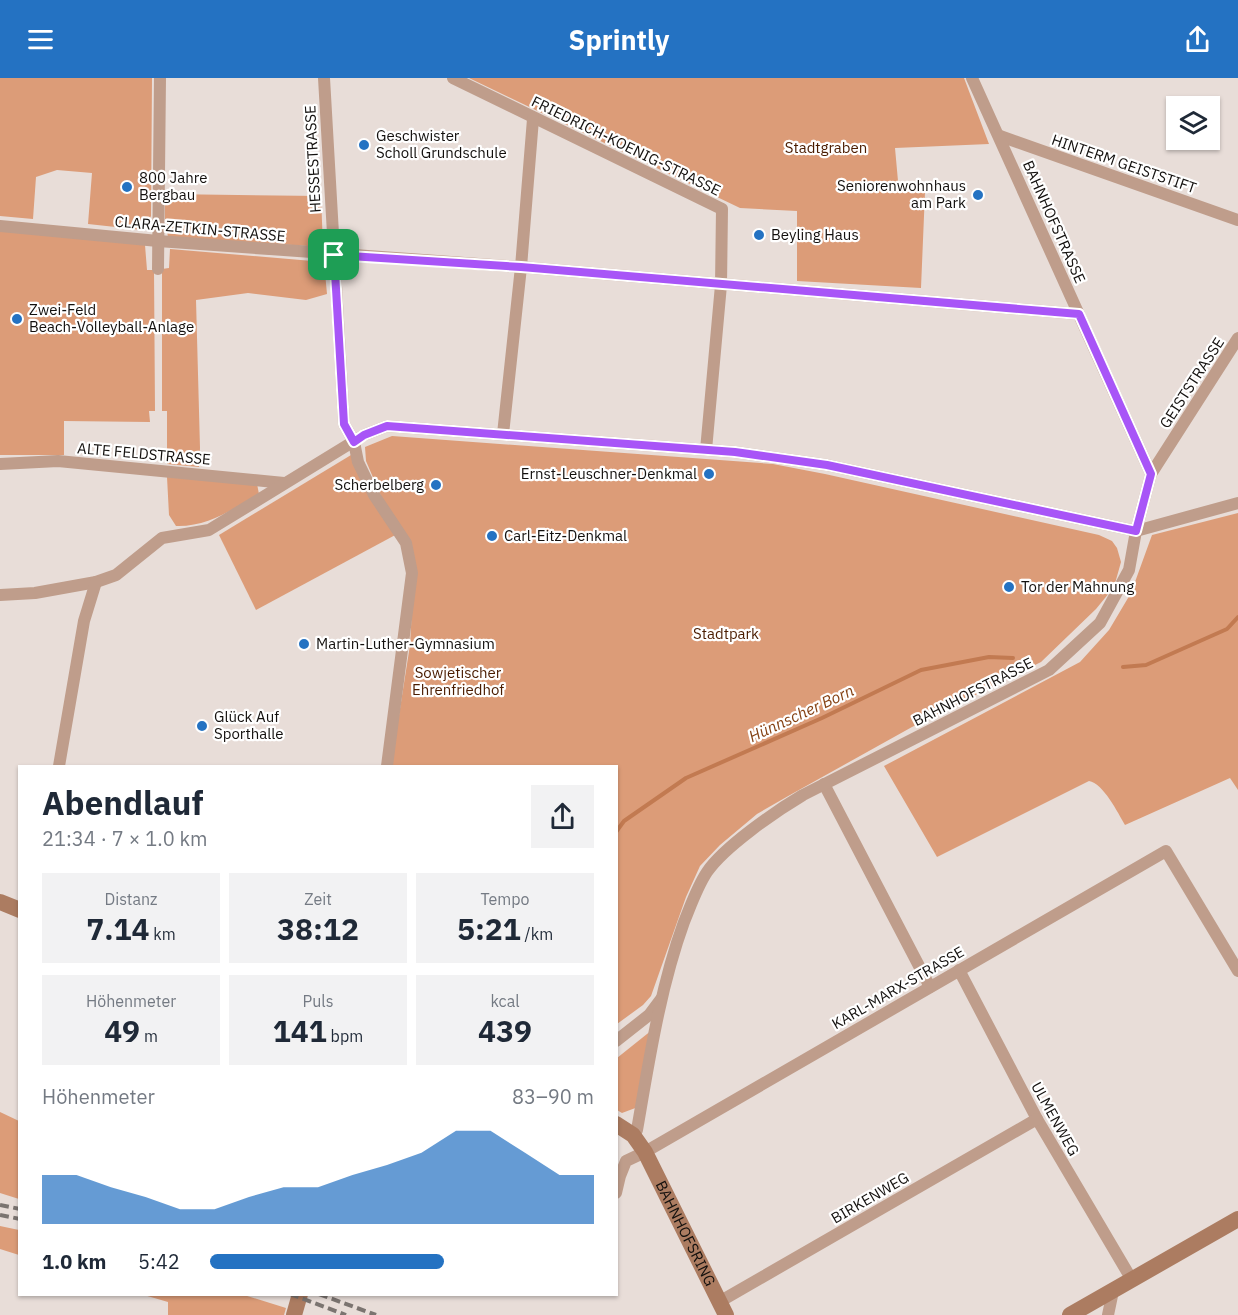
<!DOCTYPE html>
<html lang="de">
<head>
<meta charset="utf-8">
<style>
  :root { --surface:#fff; --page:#f2f2f3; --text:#1f2937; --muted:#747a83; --accent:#2472c2 }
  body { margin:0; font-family:"IBM Plex Sans",sans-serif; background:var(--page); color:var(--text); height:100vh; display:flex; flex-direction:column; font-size:22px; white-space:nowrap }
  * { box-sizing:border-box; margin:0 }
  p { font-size:20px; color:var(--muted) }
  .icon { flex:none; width:33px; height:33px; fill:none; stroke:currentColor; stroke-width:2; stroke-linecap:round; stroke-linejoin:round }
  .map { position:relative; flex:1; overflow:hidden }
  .sheet { position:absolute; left:18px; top:687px; width:600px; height:531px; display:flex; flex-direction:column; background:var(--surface); border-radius:0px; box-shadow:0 2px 4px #0004 }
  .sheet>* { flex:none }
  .controls { position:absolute; left:1166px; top:18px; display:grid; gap:12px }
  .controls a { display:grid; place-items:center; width:54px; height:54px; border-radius:0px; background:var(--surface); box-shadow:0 2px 4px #0004; font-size:30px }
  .pin { position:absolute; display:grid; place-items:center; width:51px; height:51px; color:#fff; margin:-26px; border-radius:12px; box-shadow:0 3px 9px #0006 }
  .round { display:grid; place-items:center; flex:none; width:63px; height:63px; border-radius:0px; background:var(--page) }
  .overview { display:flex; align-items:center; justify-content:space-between; height:102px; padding:0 24px }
  h1 { font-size:33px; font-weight:700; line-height:45px }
  .metrics { display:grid; grid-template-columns:repeat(3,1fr); gap:9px; height:102px; padding:6px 24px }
  .metrics div { display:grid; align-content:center; border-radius:0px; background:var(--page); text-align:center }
  .metrics b { font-size:30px; font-weight:700 }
  .metrics small { font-size:16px; font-weight:400 }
  .metrics p { font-size:16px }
  .chart { height:168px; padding:12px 24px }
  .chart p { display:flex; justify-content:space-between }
  .chart svg { width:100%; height:108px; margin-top:6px; fill:var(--accent); opacity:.7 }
  ul { padding:0 24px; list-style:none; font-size:20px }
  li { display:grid; grid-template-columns:96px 72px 1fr; align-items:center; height:45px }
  li i { height:15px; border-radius:8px; background:var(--accent) }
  header { display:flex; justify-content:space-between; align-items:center; height:78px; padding:0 24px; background:var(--accent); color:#fff; font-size:27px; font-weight:700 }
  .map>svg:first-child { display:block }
  .green { fill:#dc9c78 }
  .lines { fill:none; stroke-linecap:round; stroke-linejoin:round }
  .stream { stroke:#c27a51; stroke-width:4 }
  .minor { stroke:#bf9d8b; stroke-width:12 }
  .secondary { stroke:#ac7c61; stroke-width:16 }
  .rail { stroke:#7b7470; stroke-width:4; stroke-dasharray:9 4.5; stroke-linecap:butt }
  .route-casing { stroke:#fff; stroke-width:12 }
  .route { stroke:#a855f7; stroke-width:8 }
  .poi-dot { fill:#2472c2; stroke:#fff; stroke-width:2 }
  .labels { text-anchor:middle; stroke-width:4.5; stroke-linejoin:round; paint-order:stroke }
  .poi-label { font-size:15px; fill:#13100e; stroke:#fff; text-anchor:start }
  .street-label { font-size:15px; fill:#13100e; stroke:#fff }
  .park-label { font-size:15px; fill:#4a1c00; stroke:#fff }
  .water-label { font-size:16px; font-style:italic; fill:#854113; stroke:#fff }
</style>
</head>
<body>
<header><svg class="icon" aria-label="menu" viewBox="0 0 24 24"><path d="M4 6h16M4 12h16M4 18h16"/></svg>Sprintly<svg class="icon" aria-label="share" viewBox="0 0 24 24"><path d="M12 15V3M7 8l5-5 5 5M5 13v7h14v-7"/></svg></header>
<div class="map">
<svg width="1238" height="1237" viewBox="0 0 1238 1237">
  <rect width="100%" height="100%" fill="#e8ddd8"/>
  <!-- green -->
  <g class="green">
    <polygon points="0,0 152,0 151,138 143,152 88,146 92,95 57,92 36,99 33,141 0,138"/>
    <polygon points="469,0 964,0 989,66 895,70 899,114 925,114 921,210 797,203 797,133 740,130"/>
    <polygon points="165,116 321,118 323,169 168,159 165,142"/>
    <polygon points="0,153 145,167 147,192 154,192 155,333 149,333 150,344 64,343 64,377 0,377"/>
    <polygon points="170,171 324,184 327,216 306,222 248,215 196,222 200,370 199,389 167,386 167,333 162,333 162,191 169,190"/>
    <polygon points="392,358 773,386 825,396 1099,457 1112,463 1117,470 1121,484 1114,509 1096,531 1041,584 912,649 790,717 757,736 720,767 700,788 686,819 651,918 643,927 617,946 616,688 391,688 410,567 414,495 366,383 365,369"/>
    <polygon points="356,374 399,455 256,532 219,457"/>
    <path d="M167 399 257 406 259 416C233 431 208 449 176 448L169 437Z"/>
    <path d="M1238 435V712L1230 700 1125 747C1118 735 1103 705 1089 703L937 779 884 688 1080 584 1109 552 1131 515 1152 457Z"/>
    <polygon points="652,952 638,1029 622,1035 617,1032 617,980"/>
    <polygon points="0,1034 19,1043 19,1121 0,1115"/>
    <polygon points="0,1148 19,1152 19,1177 0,1171"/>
    <polygon points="144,1217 244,1217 286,1230 284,1237 168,1237 168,1224"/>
  </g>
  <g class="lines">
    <!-- stream -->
    <g class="stream">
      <polyline points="1123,589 1146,587 1227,551 1238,539"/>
      <polyline points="616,754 624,743 686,700 822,640 921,592 989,579 1013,580"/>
    </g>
    <!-- minor -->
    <g class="minor">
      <polyline points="324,0 344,346 354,364 358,384 374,417 406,465 412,495 387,688"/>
      <polyline points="453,0 722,131 721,207 706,372"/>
      <polyline points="1000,58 1238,142"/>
      <polyline points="0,148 158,163 521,189 1079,236"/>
      <polyline points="158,191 160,0"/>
      <polyline points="503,356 521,189 533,41"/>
      <polyline points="0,386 58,383 284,405"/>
      <polyline points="1151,396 1238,260"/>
      <polyline points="0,517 35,515 96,504 116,497 162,460 209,452 364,357 387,348 735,374 827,387 1136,453 1238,425"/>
      <polyline points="59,688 84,543 96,504"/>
      <polyline points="824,706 930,909"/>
      <polyline points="959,892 1037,1041 1132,1202"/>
      <polyline points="616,963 649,937 661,921"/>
      <path d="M633 1057 637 1052C649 983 660 910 684 844 691 827 697 809 707 794 724 769 776 733 803 717L1049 592 1100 545 1129 492 1136 453 1151 396 972 0"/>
      <polyline points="616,1115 620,1098 626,1083 645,1074 1166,773 1238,893"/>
      <polyline points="719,1224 1037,1041"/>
      <polyline points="1108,1237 1113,1213"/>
    </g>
    <!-- secondary -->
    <g class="secondary">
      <polyline points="0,824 20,832"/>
      <path id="s1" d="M616 1046 633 1057 645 1074 726 1237"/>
      <polyline points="294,1237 300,1216"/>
      <polyline points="1070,1237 1238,1141"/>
    </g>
    <!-- rail -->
    <g class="rail">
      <polyline points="0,1127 20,1131"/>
      <polyline points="0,1137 20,1141"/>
      <polyline points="290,1216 346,1237"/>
      <polyline points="319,1216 376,1237"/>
    </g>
  </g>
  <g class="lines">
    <!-- route casing -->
    <g class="route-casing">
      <polygon id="route" points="334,177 521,189 1079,236 1151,396 1136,453 827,387 735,374 387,348 364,357 354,364 344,346"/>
    </g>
    <!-- route -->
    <use href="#route" class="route"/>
  </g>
  <!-- markers -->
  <g class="poi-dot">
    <circle cx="364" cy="67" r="6"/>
    <circle cx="127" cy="109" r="6"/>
    <circle cx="978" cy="117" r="6"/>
    <circle cx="759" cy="157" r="6"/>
    <circle cx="17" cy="241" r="6"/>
    <circle cx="709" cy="396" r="6"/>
    <circle cx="436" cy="407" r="6"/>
    <circle cx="492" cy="458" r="6"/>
    <circle cx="1009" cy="509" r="6"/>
    <circle cx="304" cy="566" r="6"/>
    <circle cx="202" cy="648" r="6"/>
  </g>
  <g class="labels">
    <!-- poi labels -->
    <g class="poi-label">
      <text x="376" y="63">Geschwister<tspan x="376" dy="17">Scholl Grundschule</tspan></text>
      <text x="139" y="105">800 Jahre<tspan x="139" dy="17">Bergbau</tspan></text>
      <text x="966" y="113" text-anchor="end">Seniorenwohnhaus<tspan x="966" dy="17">am Park</tspan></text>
      <text x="771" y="162">Beyling Haus</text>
      <text x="29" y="237">Zwei-Feld<tspan x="29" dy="17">Beach-Volleyball-Anlage</tspan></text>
      <text x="697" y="401" text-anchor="end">Ernst-Leuschner-Denkmal</text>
      <text x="424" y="412" text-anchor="end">Scherbelberg</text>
      <text x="504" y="463">Carl-Eitz-Denkmal</text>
      <text x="1021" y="514">Tor der Mahnung</text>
      <text x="316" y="571">Martin-Luther-Gymnasium</text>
      <text x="214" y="644">Glück Auf<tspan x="214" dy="17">Sporthalle</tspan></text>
    </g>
    <!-- street labels -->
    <g class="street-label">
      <text transform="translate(626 68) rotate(26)" y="5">FRIEDRICH-KOENIG-STRASSE</text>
      <text transform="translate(313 81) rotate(-93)" y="5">HESSESTRASSE</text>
      <text transform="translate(1124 86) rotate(19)" y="5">HINTERM GEISTSTIFT</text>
      <text transform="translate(1054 144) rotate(66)" y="5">BAHNHOFSTRASSE</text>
      <text transform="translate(200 151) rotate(5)" y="5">CLARA-ZETKIN-STRASSE</text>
      <text transform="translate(1192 305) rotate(-57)" y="5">GEISTSTRASSE</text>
      <text transform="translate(144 376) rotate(5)" y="5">ALTE FELDSTRASSE</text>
      <text transform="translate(973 614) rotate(-27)" y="5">BAHNHOFSTRASSE</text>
      <text transform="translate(898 910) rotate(-30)" y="5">KARL-MARX-STRASSE</text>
      <text transform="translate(1055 1041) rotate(61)" y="5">ULMENWEG</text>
      <text transform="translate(870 1120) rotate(-30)" y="5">BIRKENWEG</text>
      <text dy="5" stroke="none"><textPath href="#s1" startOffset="132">BAHNHOFSRING</textPath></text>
    </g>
    <!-- park labels -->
    <g class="park-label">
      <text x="826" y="75">Stadtgraben</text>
      <text x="726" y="561">Stadtpark</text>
      <text x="458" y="600">Sowjetischer<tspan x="458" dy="17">Ehrenfriedhof</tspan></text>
    </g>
    <!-- water labels -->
    <g class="water-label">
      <text transform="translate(801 635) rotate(-25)" y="6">Hünnscher Born</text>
    </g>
  </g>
</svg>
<div class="controls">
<a><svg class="icon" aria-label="layers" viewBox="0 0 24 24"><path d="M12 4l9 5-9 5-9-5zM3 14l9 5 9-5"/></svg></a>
</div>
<div class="pin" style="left:334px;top:177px;background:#1e9e55"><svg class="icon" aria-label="arrive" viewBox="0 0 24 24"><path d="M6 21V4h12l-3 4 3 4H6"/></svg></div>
<section class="sheet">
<div class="overview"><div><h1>Abendlauf</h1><p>21:34 · 7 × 1.0 km</p></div><a class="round"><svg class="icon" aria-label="share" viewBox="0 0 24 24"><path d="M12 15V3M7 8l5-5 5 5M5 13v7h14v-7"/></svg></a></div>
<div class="metrics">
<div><p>Distanz</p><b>7.14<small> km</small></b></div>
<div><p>Zeit</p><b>38:12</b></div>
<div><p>Tempo</p><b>5:21<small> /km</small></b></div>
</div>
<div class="metrics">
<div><p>Höhenmeter</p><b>49<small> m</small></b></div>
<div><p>Puls</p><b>141<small> bpm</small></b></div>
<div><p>kcal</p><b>439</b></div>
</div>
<div class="chart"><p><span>Höhenmeter</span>83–90 m</p>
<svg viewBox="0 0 160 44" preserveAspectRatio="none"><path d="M0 44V24L10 24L20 29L30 33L40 38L50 38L60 33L70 29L80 29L90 24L100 20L110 15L120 6L130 6L140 15L150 24L160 24V44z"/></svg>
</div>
<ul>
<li><b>1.0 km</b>5:42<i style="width:61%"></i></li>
</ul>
</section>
</div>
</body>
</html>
